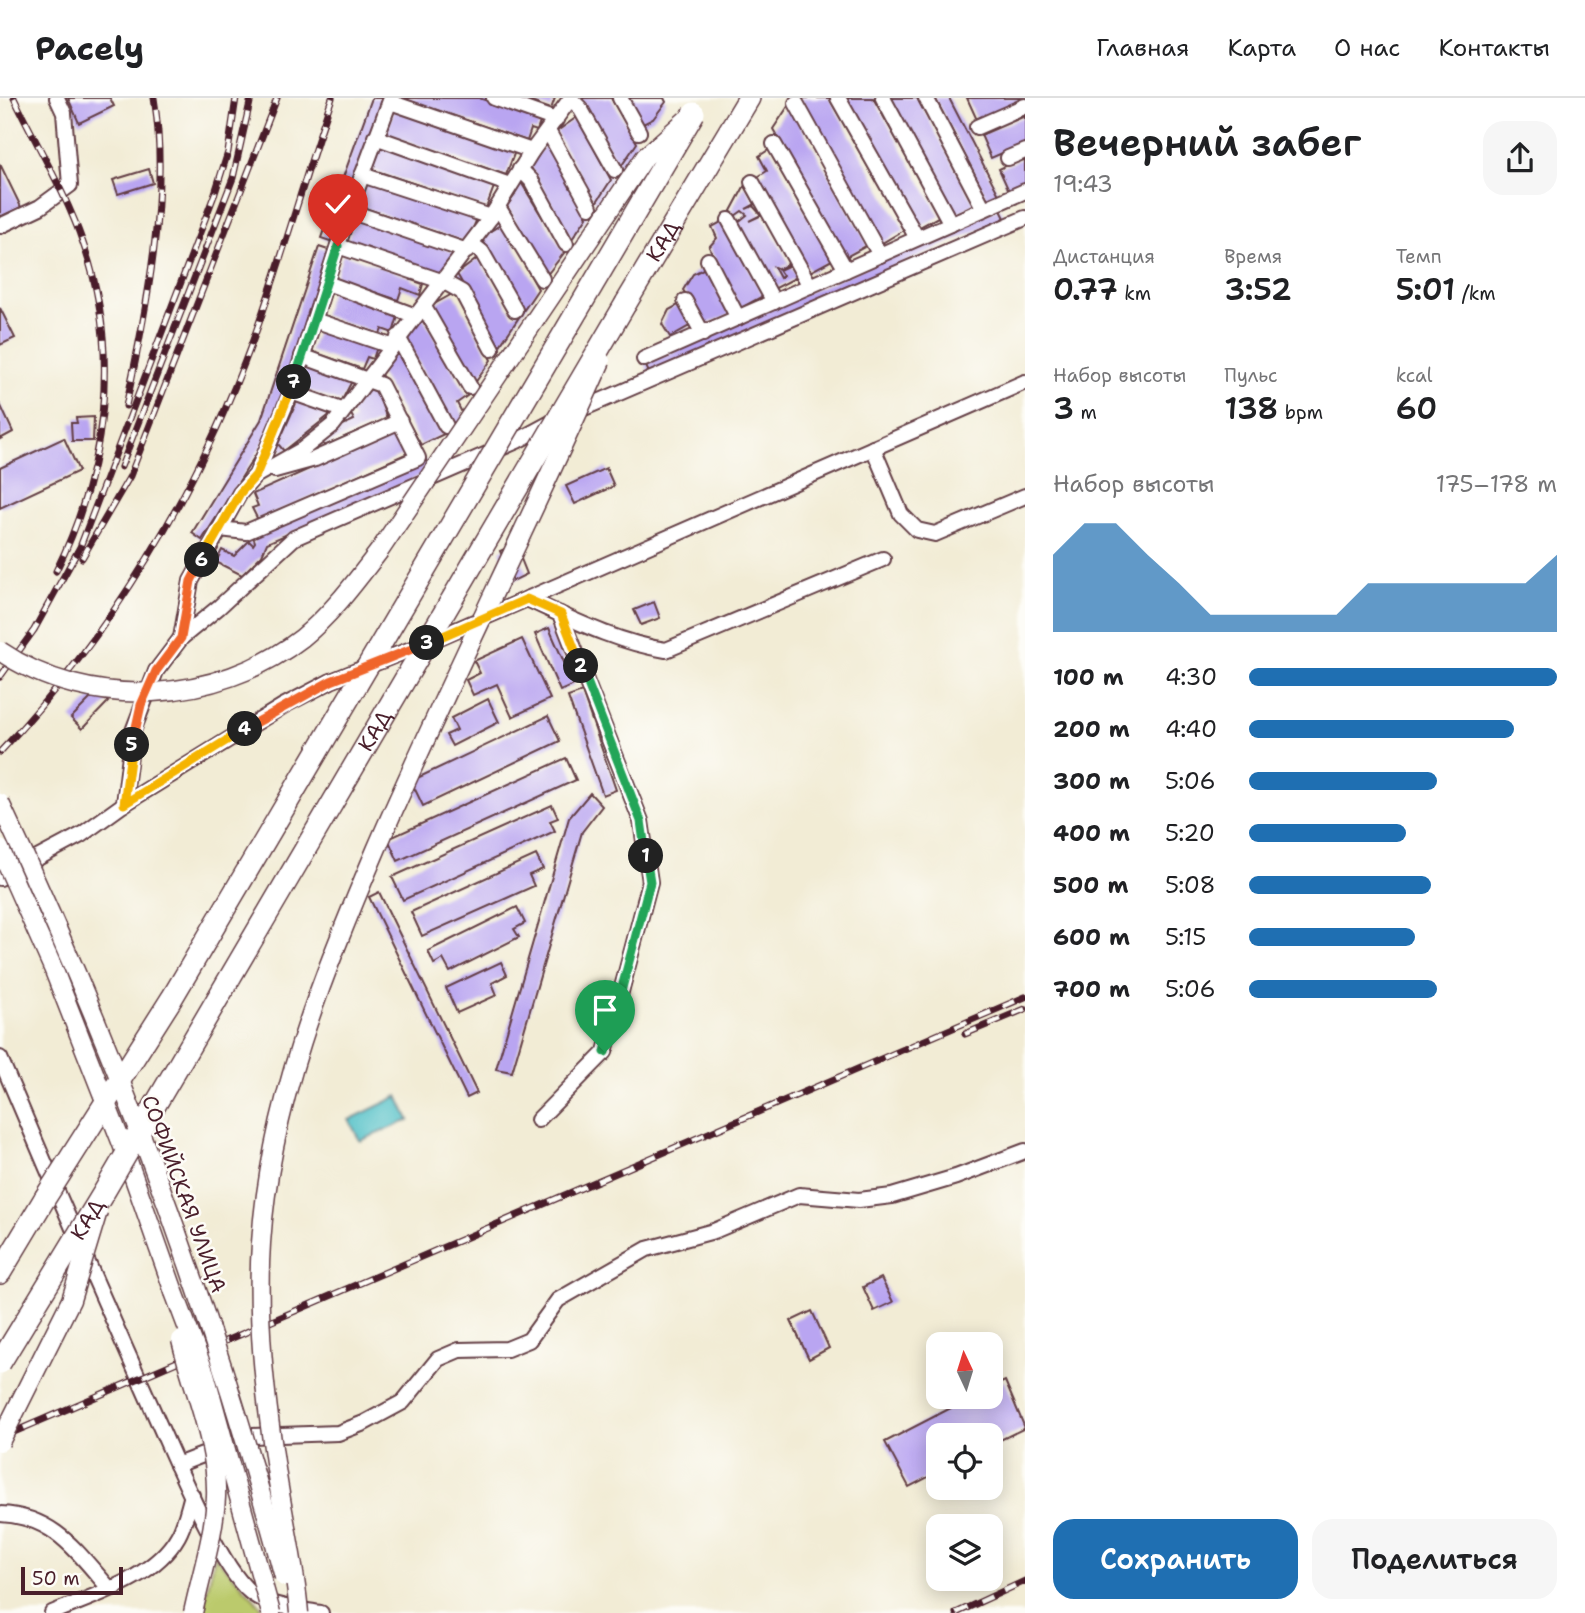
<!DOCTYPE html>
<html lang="ru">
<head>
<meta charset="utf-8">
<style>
  :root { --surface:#fff; --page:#f6f6f6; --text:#202124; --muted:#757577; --line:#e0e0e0; --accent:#1f6fb2 }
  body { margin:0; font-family:"Shantell Sans",sans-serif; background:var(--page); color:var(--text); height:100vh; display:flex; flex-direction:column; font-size:26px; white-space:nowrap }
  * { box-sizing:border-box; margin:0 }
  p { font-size:23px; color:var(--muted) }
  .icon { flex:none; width:38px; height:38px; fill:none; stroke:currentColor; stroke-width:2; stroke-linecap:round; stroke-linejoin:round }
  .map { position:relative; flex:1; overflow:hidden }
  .sheet { display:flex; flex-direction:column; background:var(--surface); width:560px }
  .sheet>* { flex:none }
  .needle { width:46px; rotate:356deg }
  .buttons { position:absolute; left:926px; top:1234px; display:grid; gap:14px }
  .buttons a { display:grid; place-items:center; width:77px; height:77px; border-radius:14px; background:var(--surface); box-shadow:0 4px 18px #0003; font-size:35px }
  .scale { position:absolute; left:21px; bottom:18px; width:102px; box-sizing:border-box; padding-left:7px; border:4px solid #4a1f2b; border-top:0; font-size:19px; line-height:24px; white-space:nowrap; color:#4a1f2b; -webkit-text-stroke:5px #fdfcf7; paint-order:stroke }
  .pin { position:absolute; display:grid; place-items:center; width:60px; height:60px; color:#fff; margin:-72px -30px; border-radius:50% 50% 50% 0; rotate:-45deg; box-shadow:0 0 7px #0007 }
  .pin .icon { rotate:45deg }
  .km { position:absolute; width:35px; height:35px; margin:-18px; border-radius:50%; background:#222; color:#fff; font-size:19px; line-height:35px; text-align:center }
  .round { display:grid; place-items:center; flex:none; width:74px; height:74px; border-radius:21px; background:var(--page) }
  .summary { display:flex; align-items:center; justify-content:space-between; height:119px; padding:0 28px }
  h1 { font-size:38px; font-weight:600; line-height:52px }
  .stats { display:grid; grid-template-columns:repeat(3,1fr); gap:10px; height:119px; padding:7px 28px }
  .stats div { display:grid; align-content:center }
  .stats b { font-size:30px; font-weight:600 }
  .stats small { font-size:19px; font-weight:400 }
  .stats p { font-size:19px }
  .chart { height:196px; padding:14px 28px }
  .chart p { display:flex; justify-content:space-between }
  .chart svg { width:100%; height:126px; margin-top:7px; fill:var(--accent); opacity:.7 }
  .cta { display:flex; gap:14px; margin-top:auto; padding:14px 28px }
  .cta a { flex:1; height:80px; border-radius:21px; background:var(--accent); color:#fff; font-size:28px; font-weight:600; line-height:80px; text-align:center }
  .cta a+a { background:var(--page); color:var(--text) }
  ul { padding:0 28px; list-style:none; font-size:23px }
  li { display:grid; grid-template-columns:112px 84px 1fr; align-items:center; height:52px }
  li i { height:18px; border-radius:9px; background:var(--accent) }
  header { display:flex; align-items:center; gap:42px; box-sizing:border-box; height:98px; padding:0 35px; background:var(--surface); border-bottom:2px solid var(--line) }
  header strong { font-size:33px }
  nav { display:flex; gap:38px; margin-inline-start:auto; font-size:24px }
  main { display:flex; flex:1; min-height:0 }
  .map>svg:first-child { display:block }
  .green { fill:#bbca6c; stroke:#82744c; stroke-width:2 }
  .water { fill:#53c1c8; stroke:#4e707a; stroke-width:2 }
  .building { fill:#b9a5f1 }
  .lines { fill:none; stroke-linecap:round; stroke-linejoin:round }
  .minor-casing { stroke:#633e44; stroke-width:18 }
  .major-casing { stroke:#633e44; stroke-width:21 }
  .highway-casing { stroke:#633e44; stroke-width:24 }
  .minor { stroke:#fff; stroke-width:14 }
  .major { stroke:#fff; stroke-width:18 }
  .highway { stroke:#fff; stroke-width:21 }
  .rail-casing { stroke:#4a1f2b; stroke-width:7 }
  .rail { stroke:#fdfcf7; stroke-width:4.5; stroke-dasharray:13; stroke-linecap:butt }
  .major-bridge-casing { stroke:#633e44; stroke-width:21; stroke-linecap:butt }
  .highway-bridge-casing { stroke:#633e44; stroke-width:24; stroke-linecap:butt }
  .major-bridge { stroke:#fff; stroke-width:18 }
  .highway-bridge { stroke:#fff; stroke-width:21 }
  .split-1-casing { stroke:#fff; stroke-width:14 }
  .split-2-casing { stroke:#fff; stroke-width:14 }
  .split-3-casing { stroke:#fff; stroke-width:14 }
  .split-4-casing { stroke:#fff; stroke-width:14 }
  .split-5-casing { stroke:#fff; stroke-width:14 }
  .split-6-casing { stroke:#fff; stroke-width:14 }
  .split-7-casing { stroke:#fff; stroke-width:14 }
  .split-8-casing { stroke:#fff; stroke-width:14 }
  .split-1 { stroke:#22a559; stroke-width:9 }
  .split-2 { stroke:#22a559; stroke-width:9 }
  .split-3 { stroke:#f5b400; stroke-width:9 }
  .split-4 { stroke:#f0652b; stroke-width:9 }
  .split-5 { stroke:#f5b400; stroke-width:9 }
  .split-6 { stroke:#f0652b; stroke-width:9 }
  .split-7 { stroke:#f5b400; stroke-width:9 }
  .split-8 { stroke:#22a559; stroke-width:9 }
  .labels { text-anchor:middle; stroke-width:5; stroke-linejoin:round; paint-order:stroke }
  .street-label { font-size:21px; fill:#4a1f2b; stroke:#fdfcf7 }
</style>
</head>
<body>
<header>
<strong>Pacely</strong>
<nav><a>Главная</a><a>Карта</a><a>О нас</a><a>Контакты</a></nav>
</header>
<main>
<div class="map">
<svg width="1025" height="1515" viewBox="0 0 1025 1515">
  <rect width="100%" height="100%" fill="#fdfcf7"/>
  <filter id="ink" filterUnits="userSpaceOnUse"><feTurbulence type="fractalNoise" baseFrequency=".0143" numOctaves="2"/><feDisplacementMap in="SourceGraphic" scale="14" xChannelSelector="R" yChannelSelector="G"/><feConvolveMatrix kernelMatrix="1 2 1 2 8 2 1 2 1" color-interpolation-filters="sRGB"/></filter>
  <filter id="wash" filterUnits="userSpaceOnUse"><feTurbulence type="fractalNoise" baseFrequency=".00686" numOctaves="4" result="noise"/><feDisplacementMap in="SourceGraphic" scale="28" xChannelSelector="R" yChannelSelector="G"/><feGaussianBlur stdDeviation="1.57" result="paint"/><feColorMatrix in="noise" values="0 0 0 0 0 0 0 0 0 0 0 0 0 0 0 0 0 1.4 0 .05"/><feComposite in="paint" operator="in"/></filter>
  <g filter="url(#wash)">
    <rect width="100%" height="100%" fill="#f2ecd5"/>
    <!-- green -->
    <polygon class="green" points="215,1458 261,1508 263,1515 202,1515"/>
    <!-- water -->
    <polygon class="water" points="398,998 409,1022 360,1043 349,1022"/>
    <g id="blocks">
      <!-- building -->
      <g class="building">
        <polygon points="68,0 110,0 114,8 79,25"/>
        <polygon points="372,0 385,0 333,144 321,140"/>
        <polygon points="401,0 479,0 541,21 537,33 531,31 527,43"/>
        <polygon points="520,0 555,0 551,11"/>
        <polygon points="580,0 611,0 637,45 620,70"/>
        <polygon points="625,0 664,0 666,4 653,21 641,27"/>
        <polygon points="800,0 829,0 904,132 882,145"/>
        <polygon points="844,0 873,0 940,118 918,130"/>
        <polygon points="889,0 917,0 974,106 952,118"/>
        <polygon points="935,0 949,0 999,97 988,102"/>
        <polygon points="967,0 1025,0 1025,1 977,22"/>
        <polygon points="789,7 868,147 846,159 773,31"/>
        <polygon points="394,12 515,53 506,77 386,36"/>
        <polygon points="1025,18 1025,45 991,60 981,37"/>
        <polygon points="577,19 611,82 596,105 556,34"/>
        <polygon points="547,45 587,119 572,141 529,66"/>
        <polygon points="379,47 495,86 486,110 371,71"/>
        <polygon points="770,51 832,162 810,174 756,80 767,73 759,58"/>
        <polygon points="1025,59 1025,86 1009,93 999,71"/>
        <polygon points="0,66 21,109 0,119"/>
        <polygon points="149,71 153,85 118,96 113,82"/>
        <polygon points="519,81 564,155 546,178 507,108 515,97 511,94"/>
        <polygon points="367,83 477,120 472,133 466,143 462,143 365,110 359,107"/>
        <polygon points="745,87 755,106 746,111 753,108 761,117 749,123 762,117 789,165 779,171 774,169 780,180 783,178 779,172 790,167 797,179 774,191 737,125 747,117 742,113 735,118 731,113"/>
        <polygon points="1000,110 1005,120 650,277 645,266"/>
        <polygon points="355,120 456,155 442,176 347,144"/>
        <polygon points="723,123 763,198 741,210 709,149 717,140 712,129"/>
        <polygon points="502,126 538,191 499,249 457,176 478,160 513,218 522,211 481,139"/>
        <polygon points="319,149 331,153 270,334 202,442 192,435 261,322"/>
        <polygon points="343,156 412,180 411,182 423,186 420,197 402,190 398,202 335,181"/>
        <polygon points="705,170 730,216 707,226 683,192 693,176"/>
        <polygon points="331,193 399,215 393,235 382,231 380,236 323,217"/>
        <polygon points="454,195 491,262 475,285 431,208"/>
        <polygon points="680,206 691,227 670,239 662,226 669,212"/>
        <polygon points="0,210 15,240 0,247"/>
        <polygon points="422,217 467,298 457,305 468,326 457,333 404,238"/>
        <polygon points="319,229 377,249 373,261 367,259 362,271 310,253"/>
        <polygon points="396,253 444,336 421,347 379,273"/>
        <polygon points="307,265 353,281 341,304 299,289"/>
        <polygon points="375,289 387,321 324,348 322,341 332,332 354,322 350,314 356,309 353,305 363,294"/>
        <polygon points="297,303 332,315 284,353 278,346"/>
        <polygon points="0,306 13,334 0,341"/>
        <polygon points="94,319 93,343 72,343 71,325 77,325 76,320"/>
        <polygon points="397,332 408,355 258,422 252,410 258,408 253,396"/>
        <polygon points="64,340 79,373 0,410 0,370"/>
        <polygon points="426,362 431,373 267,445 262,457 242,477 216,464 222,452 234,458 249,443 253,447 255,444 253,438"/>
        <polygon points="606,370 614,388 575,406 566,388"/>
        <polygon points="515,446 527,476 513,483 500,453"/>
        <polygon points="654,504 660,520 641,527 634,512"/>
        <polygon points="549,530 574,587 560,593 535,536"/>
        <polygon points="522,541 550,601 512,619 497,586 473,597 466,582 480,575 474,563"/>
        <polygon points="97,594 108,604 82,631 71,620"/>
        <polygon points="582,594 616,692 603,697 568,599"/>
        <polygon points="488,601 499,624 452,648 446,637 457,632 451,620"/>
        <polygon points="548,618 560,643 423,708 411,683"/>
        <polygon points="566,660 576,682 398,763 388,741"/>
        <polygon points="590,695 602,708 582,734 512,974 496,971 569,720"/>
        <polygon points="552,707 558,720 550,723 555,733 403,802 392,779"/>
        <polygon points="536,757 543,771 529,777 534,788 422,838 411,814"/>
        <polygon points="379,794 477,995 467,1000 369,799"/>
        <polygon points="517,809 525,825 514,831 519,839 450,874 443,861 434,866 428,853"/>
        <polygon points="501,864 507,877 492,885 497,897 457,915 446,890"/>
        <polygon points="881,1180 893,1204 874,1213 863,1189"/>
        <polygon points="812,1213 829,1250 809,1261 791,1223"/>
        <polygon points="1005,1283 1025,1330 990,1347 990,1337 938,1337 938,1374 909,1389 885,1344 974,1298 990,1298 990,1290"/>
      </g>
    </g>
  </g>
  <g filter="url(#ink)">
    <use href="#blocks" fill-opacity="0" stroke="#633e44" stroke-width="2"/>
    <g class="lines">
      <!-- minor casing -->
      <g class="minor-casing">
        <g id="minor">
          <polyline points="494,0 556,22"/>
          <polyline points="620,0 639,34"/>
          <polyline points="838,0 917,140"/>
          <polyline points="883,0 951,126"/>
          <polyline points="926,0 984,111"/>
          <polyline points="571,1 580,10 615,72"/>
          <polyline points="390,4 532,53"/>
          <polyline points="796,5 880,157"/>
          <polyline points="977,29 1025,8"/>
          <polyline points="548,33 590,109"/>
          <polyline points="375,39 510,87"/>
          <polyline points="774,46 846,172"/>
          <polyline points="1008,60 1025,53"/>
          <polyline points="520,71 531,82 566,146"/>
          <polyline points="362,77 491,119"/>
          <polyline points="752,84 810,188"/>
          <polyline points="498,109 542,181"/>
          <polyline points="349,113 467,153"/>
          <polyline points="729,122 774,204"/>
          <polyline points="0,128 40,109 70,87 64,15 57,0"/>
          <polyline points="472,146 482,154 515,212"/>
          <polyline points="338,148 444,184 462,194 492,251"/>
          <polyline points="708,162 738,220"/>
          <polyline points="327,185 416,218"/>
          <polyline points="685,203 703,236"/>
          <polyline points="424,209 470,289"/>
          <polyline points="314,222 391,248"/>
          <polyline points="398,239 446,328"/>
          <polyline points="644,261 1025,93"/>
          <polyline points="291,294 342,312"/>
          <polyline points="575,314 1025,120"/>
          <polyline points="873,350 901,416 917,432 935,436 1025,398"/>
          <polyline points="275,372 315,361 400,323"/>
          <polyline points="257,377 303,351 333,327 491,119 532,53 571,0"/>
          <polyline points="220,431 246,434 418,360 381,287 302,258"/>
          <path d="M527 501C571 521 618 545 666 552L883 461"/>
          <polyline points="181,540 191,483 240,395 256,377 291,294 349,113 391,0"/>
          <polyline points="124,706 133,633 156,573 181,540 219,509 294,440 517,343 556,322"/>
          <polyline points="0,780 81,737 124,706 283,608 331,583 426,545 1025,284"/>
          <path d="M0 960C52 1083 105 1205 159 1326 177 1366 219 1468 250 1494 268 1509 298 1511 321 1515"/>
          <polyline points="538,1022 605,954 650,784 641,723 560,516"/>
          <polyline points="177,1367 252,1338 338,1335 364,1325 403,1304 438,1261 459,1252 507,1251 529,1242 558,1202 647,1151 714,1133 799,1097 859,1102 892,1098 956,1079 1025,1053"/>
          <path d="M0 1416C54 1418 76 1453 109 1490"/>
          <path d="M52 1515C94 1497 154 1481 178 1438 185 1426 188 1410 192 1397"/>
        </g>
      </g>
      <!-- major casing -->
      <g class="major-casing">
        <polyline id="major" points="122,1046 174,1194"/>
      </g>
      <!-- highway casing -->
      <g class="highway-casing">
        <g id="highway">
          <path id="s1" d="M626 205 749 0"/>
          <polyline points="0,1175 45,1100"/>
        </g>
      </g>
      <!-- minor -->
      <use href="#minor" class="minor"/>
      <!-- major -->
      <use href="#major" class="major"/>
      <!-- highway -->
      <use href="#highway" class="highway"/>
      <!-- rail casing -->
      <g class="rail-casing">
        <g id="rail">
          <path d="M14 0C37 48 66 95 83 145 121 253 106 372 56 473"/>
          <path d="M126 308C146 215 170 94 154 0"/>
          <polyline points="121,369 233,80 251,0"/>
          <polyline points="82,460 130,378 277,0"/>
          <polyline points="0,579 34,532 80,449 215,95 228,54 236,0"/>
          <path d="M0 654C111 536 197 394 253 242 282 162 304 80 332 0"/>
          <polyline points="965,936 1025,911"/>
          <polyline points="0,1340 1025,899"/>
          <polyline points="956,1515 1025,1483"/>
        </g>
      </g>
      <!-- rail -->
      <use href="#rail" class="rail"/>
      <!-- major-bridge casing -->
      <g class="major-bridge-casing">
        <g id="major-bridge">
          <path d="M0 553C89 614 217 606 302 540 333 515 356 483 380 452L645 59 686 22"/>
          <path d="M0 705C117 953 213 1214 284 1479"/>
          <polyline points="0,751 53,870 122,1046"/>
          <polyline points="174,1194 205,1276 271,1515"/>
          <path d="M181 1242C193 1292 218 1347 216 1399 214 1438 201 1477 193 1515"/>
          <polyline points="0,1344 71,1202 98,1113"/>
          <path d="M299 1515C295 1466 283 1419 276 1371 265 1297 256 1220 261 1145 270 1007 322 878 376 752 447 587 529 427 601 263"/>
        </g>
      </g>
      <!-- highway-bridge casing -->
      <g class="highway-bridge-casing">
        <g id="highway-bridge">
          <polyline points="45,1100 172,900 694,15"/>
          <path id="s2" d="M0 1265 104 1094 626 205"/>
        </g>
      </g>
      <!-- major-bridge -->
      <use href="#major-bridge" class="major-bridge"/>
      <!-- highway-bridge -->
      <use href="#highway-bridge" class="highway-bridge"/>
    </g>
  </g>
  <g class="lines" filter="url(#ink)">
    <!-- split-1 casing -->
    <g class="split-1-casing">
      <polyline id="split-1" points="605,954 650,784 646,758"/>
    </g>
    <!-- split-2 casing -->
    <g class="split-2-casing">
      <polyline id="split-2" points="581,568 641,723 646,758"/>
    </g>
    <!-- split-3 casing -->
    <g class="split-3-casing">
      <polyline id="split-3" points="427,545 527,501 561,516 581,568"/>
    </g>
    <!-- split-4 casing -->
    <g class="split-4-casing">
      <polyline id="split-4" points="245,631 331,583 427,545"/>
    </g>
    <!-- split-5 casing -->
    <g class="split-5-casing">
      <polyline id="split-5" points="132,647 124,706 245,631"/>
    </g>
    <!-- split-6 casing -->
    <g class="split-6-casing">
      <polyline id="split-6" points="132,647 141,607 156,573 181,540 191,483 202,462"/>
    </g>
    <!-- split-7 casing -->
    <g class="split-7-casing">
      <polyline id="split-7" points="202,462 240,395 256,377 294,284"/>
    </g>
    <!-- split-8 casing -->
    <g class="split-8-casing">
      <polyline id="split-8" points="294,284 338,148"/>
    </g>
    <!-- split-1 -->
    <use href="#split-1" class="split-1"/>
    <!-- split-2 -->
    <use href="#split-2" class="split-2"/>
    <!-- split-3 -->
    <use href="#split-3" class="split-3"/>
    <!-- split-4 -->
    <use href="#split-4" class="split-4"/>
    <!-- split-5 -->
    <use href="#split-5" class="split-5"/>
    <!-- split-6 -->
    <use href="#split-6" class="split-6"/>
    <!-- split-7 -->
    <use href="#split-7" class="split-7"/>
    <!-- split-8 -->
    <use href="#split-8" class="split-8"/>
  </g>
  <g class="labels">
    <!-- street labels -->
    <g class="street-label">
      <text dy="7" stroke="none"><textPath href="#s1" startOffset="72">КАД</textPath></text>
      <text dy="7" stroke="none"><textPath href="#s2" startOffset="735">КАД</textPath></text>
      <text transform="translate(184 1096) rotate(70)" y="7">СОФИЙСКАЯ УЛИЦА</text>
      <text dy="7" stroke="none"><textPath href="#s2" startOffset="168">КАД</textPath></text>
    </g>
  </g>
</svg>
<div class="buttons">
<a><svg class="needle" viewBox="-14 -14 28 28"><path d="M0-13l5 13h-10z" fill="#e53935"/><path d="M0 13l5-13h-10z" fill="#757577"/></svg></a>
<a><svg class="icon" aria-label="locate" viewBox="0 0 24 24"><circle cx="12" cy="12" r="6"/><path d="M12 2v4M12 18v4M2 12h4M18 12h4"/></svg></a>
<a><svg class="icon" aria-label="layers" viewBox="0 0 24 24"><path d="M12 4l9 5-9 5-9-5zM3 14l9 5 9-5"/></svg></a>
</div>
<div class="scale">50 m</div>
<div class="pin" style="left:605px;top:954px;background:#1e9e55"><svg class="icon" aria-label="arrive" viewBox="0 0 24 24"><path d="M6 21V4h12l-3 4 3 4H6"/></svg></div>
<div class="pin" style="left:338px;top:148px;background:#d93025"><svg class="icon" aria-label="check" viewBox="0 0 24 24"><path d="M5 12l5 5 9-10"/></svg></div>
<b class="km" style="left:646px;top:758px">1</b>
<b class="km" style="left:581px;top:568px">2</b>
<b class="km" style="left:427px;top:545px">3</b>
<b class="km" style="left:245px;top:631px">4</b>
<b class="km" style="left:132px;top:647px">5</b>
<b class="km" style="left:202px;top:462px">6</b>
<b class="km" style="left:294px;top:284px">7</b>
</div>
<section class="sheet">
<div class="summary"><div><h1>Вечерний забег</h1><p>19:43</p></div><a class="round"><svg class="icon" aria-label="share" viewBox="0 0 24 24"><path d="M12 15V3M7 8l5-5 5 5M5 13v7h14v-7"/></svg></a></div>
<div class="stats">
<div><p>Дистанция</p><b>0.77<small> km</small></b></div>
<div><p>Время</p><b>3:52</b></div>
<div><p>Темп</p><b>5:01<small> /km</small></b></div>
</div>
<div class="stats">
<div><p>Набор высоты</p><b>3<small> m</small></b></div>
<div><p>Пульс</p><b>138<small> bpm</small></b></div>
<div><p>kcal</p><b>60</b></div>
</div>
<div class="chart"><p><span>Набор высоты</span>175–178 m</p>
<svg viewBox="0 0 160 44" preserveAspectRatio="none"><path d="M0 44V17L10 6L20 6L30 17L40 27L50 38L60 38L70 38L80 38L90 38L100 27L110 27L120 27L130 27L140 27L150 27L160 17V44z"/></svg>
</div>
<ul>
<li><b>100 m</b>4:30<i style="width:100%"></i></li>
<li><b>200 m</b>4:40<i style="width:86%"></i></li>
<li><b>300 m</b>5:06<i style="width:61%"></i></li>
<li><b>400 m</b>5:20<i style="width:51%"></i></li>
<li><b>500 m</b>5:08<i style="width:59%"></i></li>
<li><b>600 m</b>5:15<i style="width:54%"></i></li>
<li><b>700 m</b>5:06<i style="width:61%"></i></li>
</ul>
<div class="cta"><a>Сохранить</a><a>Поделиться</a></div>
</section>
</main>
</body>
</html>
